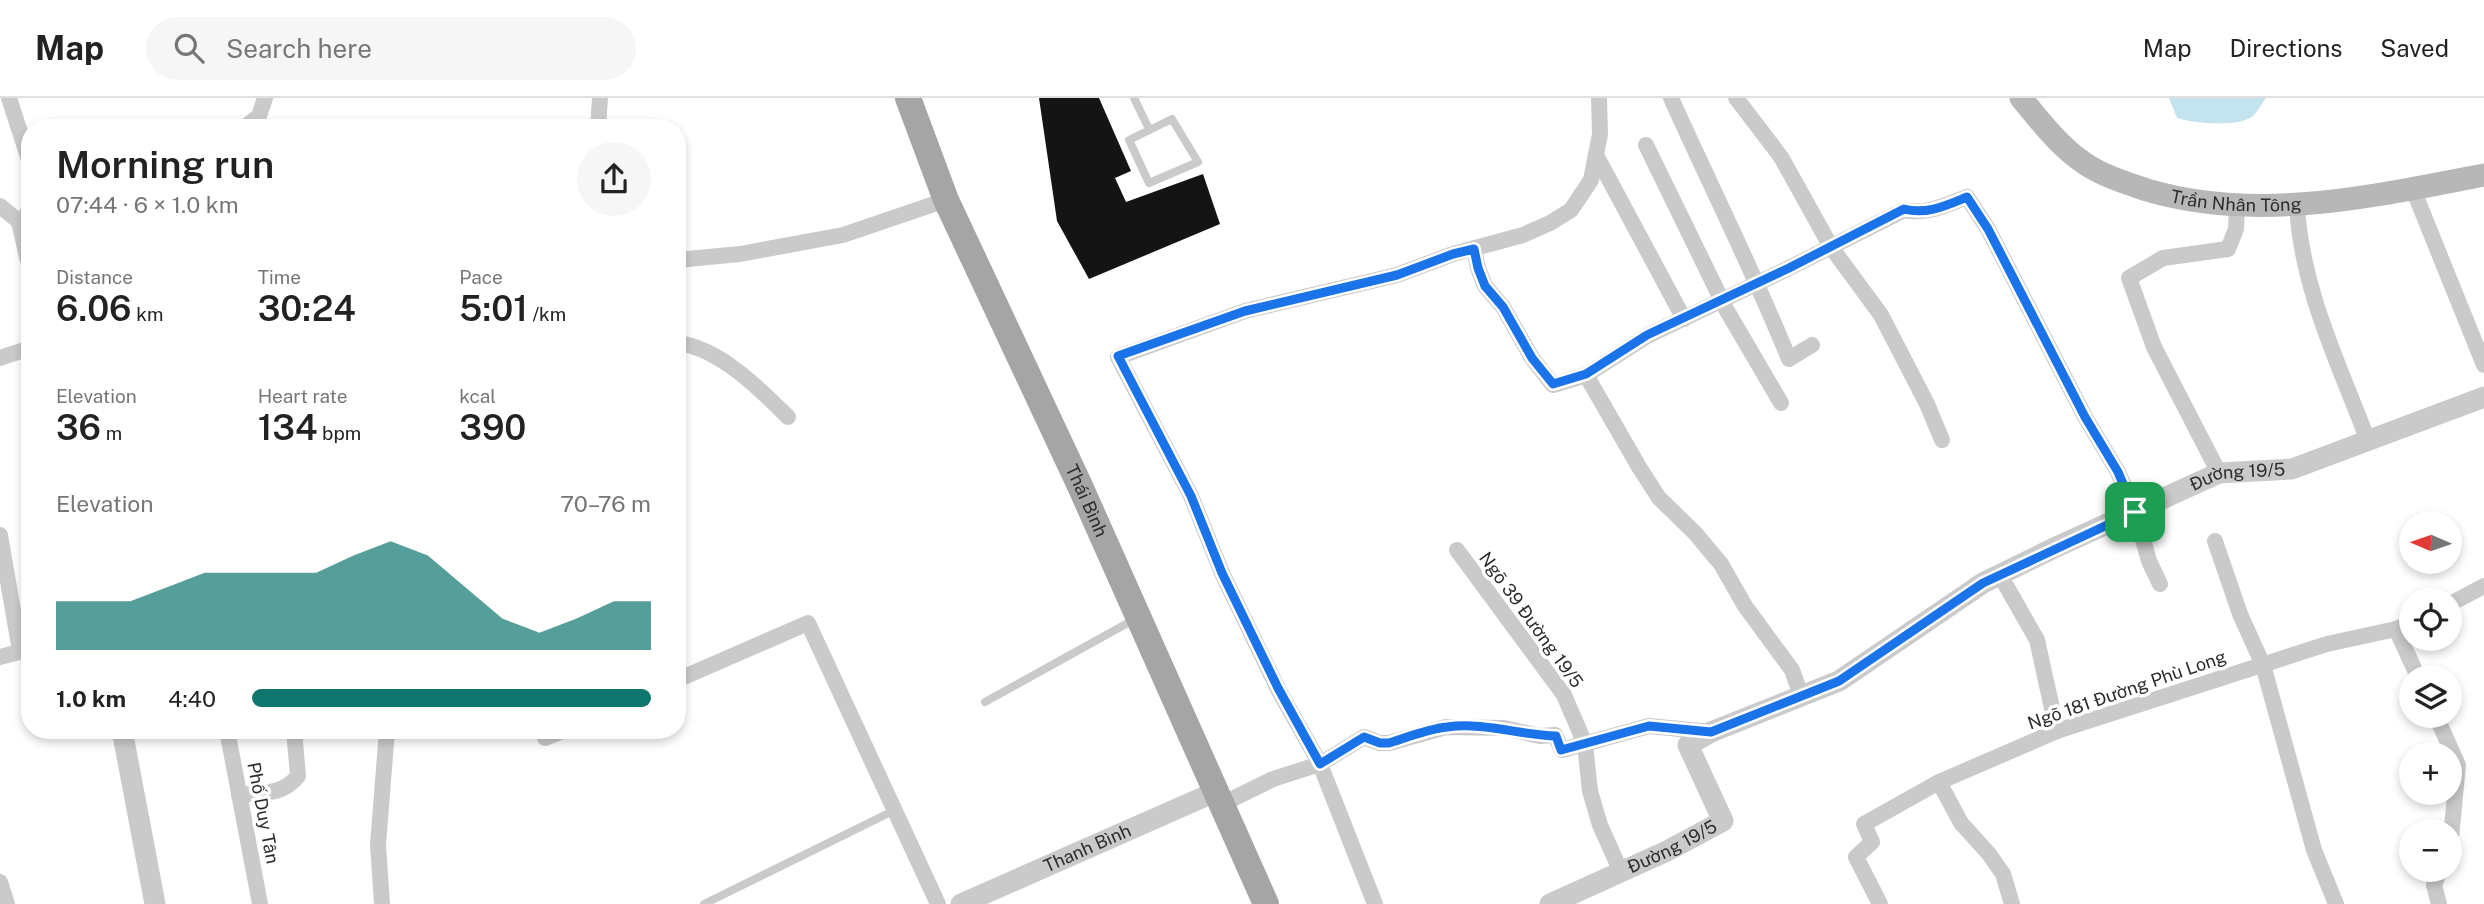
<!DOCTYPE html>
<html lang="en">
<head>
<meta charset="utf-8">
<style>
  :root { --surface:#fff; --page:#f6f6f6; --text:#222; --muted:#767676; --line:#e0e0e0; --accent:#0f766e }
  body { margin:0; font-family:"Public Sans",sans-serif; background:var(--page); color:var(--text); height:100vh; display:flex; flex-direction:column; font-size:26px; white-space:nowrap }
  * { box-sizing:border-box; margin:0 }
  p { font-size:23px; color:var(--muted) }
  .icon { flex:none; width:38px; height:38px; fill:none; stroke:currentColor; stroke-width:2; stroke-linecap:round; stroke-linejoin:round }
  .map { position:relative; flex:1; overflow:hidden }
  .details { position:absolute; left:21px; top:21px; width:665px; height:620px; display:flex; flex-direction:column; background:var(--surface); border-radius:28px; box-shadow:0 4px 10px #0003 }
  .details>* { flex:none }
  .needle { width:46px; rotate:272deg }
  .fabs { position:absolute; left:2399px; top:413px; display:grid; gap:14px }
  .fabs a { display:grid; place-items:center; width:63px; height:63px; border-radius:50%; background:var(--surface); box-shadow:0 4px 10px #0003; font-size:35px }
  .pin { position:absolute; display:grid; place-items:center; width:60px; height:60px; color:#fff; margin:-30px; border-radius:14px; box-shadow:0 4px 10px #0006 }
  .round { display:grid; place-items:center; flex:none; width:74px; height:74px; border-radius:37px; background:var(--page) }
  .summary { display:flex; align-items:center; justify-content:space-between; height:119px; padding:0 35px }
  h1 { font-size:38px; font-weight:600; line-height:52px }
  .stats { display:grid; grid-template-columns:repeat(3,1fr); gap:10px; height:119px; padding:7px 35px }
  .stats div { display:grid; align-content:center }
  .stats b { font-size:35px; font-weight:600 }
  .stats small { font-size:19px; font-weight:400 }
  .stats p { font-size:19px }
  .chart { height:196px; padding:14px 35px }
  .chart p { display:flex; justify-content:space-between }
  .chart svg { width:100%; height:126px; margin-top:7px; fill:var(--accent); opacity:.7 }
  ul { padding:0 35px; list-style:none; font-size:23px }
  li { display:grid; grid-template-columns:112px 84px 1fr; align-items:center; height:52px }
  li i { height:18px; border-radius:9px; background:var(--accent) }
  header { display:flex; align-items:center; gap:42px; box-sizing:border-box; height:98px; padding:0 35px; background:var(--surface); border-bottom:2px solid var(--line) }
  header strong { font-size:33px }
  nav { display:flex; gap:38px; margin-inline-start:auto; font-size:24px }
  .search { width:490px; height:63px; background:var(--page); display:flex; align-items:center; gap:18px; box-sizing:border-box; padding:0 24px; border-radius:38px; color:var(--muted); font-size:26px }
  .map>svg:first-child { display:block }
  .water { fill:#c3e3ee }
  .building { fill:#141414 }
  .lines { fill:none; stroke-linecap:round; stroke-linejoin:round }
  .service { stroke:#cacaca; stroke-width:8 }
  .minor { stroke:#cacaca; stroke-width:16 }
  .tertiary { stroke:#cacaca; stroke-width:21 }
  .secondary { stroke:#b7b7b7; stroke-width:23 }
  .primary { stroke:#a5a5a5; stroke-width:26 }
  .route-casing { stroke:#fff; stroke-width:14 }
  .route { stroke:#1a73e8; stroke-width:9 }
  .labels { text-anchor:middle; stroke-width:7; stroke-linejoin:round; paint-order:stroke }
  .street-label { font-size:18px; fill:#2d2d2d; stroke:#fff }
</style>
</head>
<body>
<header>
<strong>Map</strong>
<div class="search"><svg class="icon" aria-label="search" viewBox="0 0 24 24"><circle cx="10" cy="10" r="6"/><path d="M15 15l6 6"/></svg>Search here</div>
<nav><a>Map</a><a>Directions</a><a>Saved</a></nav>
</header>
<div class="map">
<svg width="2484" height="806" viewBox="0 0 2484 806">
  <rect width="100%" height="100%" fill="#fff"/>
  <!-- water -->
  <path class="water" d="M2169 0H2266C2262 5 2258 13 2253 18 2238 30 2194 25 2177 20Z"/>
  <!-- building -->
  <polygon class="building" points="1039,0 1099,0 1131,73 1115,80 1126,104 1203,76 1220,126 1089,181 1057,123"/>
  <g class="lines">
    <!-- service -->
    <g class="service">
      <polyline points="1134,0 1149,31"/>
      <polygon points="1172,21 1198,64 1149,85 1129,42"/>
      <polyline points="985,604 1135,521"/>
      <polyline points="704,806 895,712"/>
    </g>
    <!-- minor -->
    <g class="minor">
      <polyline points="9,0 30,65"/>
      <path d="M1671 0C1710 87 1753 172 1789 261L1812 247"/>
      <polyline points="1736,0 1781,59 1831,149 1881,217 1927,306 1942,342"/>
      <polyline points="244,30 259,18 265,0"/>
      <polyline points="598,30 600,0"/>
      <polyline points="1646,47 1726,211 1781,305"/>
      <polyline points="1596,57 1684,221"/>
      <polyline points="2413,91 2484,267"/>
      <path d="M2297 107C2301 190 2339 266 2368 343"/>
      <polyline points="0,108 22,126 30,109"/>
      <path d="M1474 151 1478 170 1485 188 1503 209 1532 260 1553 287 1586 277 1647 238 1789 170 1904 112C1927 117 1946 107 1967 99L1988 131 2085 319 2118 374 2135 413 2149 463 2160 486"/>
      <polyline points="677,162 740,156 843,137 946,102"/>
      <path d="M677 245C718 249 760 291 788 319"/>
      <polyline points="0,260 30,250"/>
      <polyline points="1586,277 1639,369 1659,400 1695,435 1721,466 1745,508 1792,572 1801,597"/>
      <polyline points="2219,375 2154,249 2129,180 2163,160 2228,151 2236,131 2237,108"/>
      <polyline points="0,437 20,553"/>
      <polyline points="2215,443 2240,516 2263,567 2314,752 2336,806"/>
      <polyline points="1457,452 1564,597 1585,646 1590,693 1600,727 1621,774"/>
      <polyline points="2000,477 2037,542 2057,633"/>
      <polyline points="2450,506 2484,488"/>
      <polyline points="2396,531 2418,579"/>
      <polyline points="0,559 30,551"/>
      <polyline points="677,582 808,525 938,806"/>
      <polyline points="2436,618 2458,667 2450,750"/>
      <polyline points="227,632 260,806"/>
      <polyline points="545,640 565,632"/>
      <polyline points="1939,684 1961,725 1989,756 2003,776 2012,806"/>
      <path d="M239 697C262 695 283 697 298 678L294 632"/>
      <polyline points="1220,707 1273,681 1320,666 1364,639 1380,645 1389,645 1446,629 1504,630 1540,638 1555,637 1562,652 1649,628 1711,634"/>
      <polyline points="0,784 7,806"/>
      <polyline points="382,806 378,747 387,632"/>
      <polyline points="1375,806 1320,666 1278,591 1222,475 1191,398 1118,259 1245,213 1397,177 1453,156 1523,137 1550,125 1571,112 1591,82 1600,36 1599,0"/>
      <polyline points="1880,806 1856,759 1872,744 1864,726 1939,684 2057,633 2327,546 2396,531 2412,524"/>
      <polyline points="2439,806 2434,787 2440,772"/>
    </g>
    <!-- tertiary -->
    <g class="tertiary">
      <polyline points="22,126 30,161"/>
      <polyline points="122,632 155,806"/>
      <path id="s1" d="M961 806 1215 694"/>
      <path id="s2" d="M1550 806 1667 753 1723 723 1688 647 1711 634 1839 583 1983 485 2054 450 2219 375 2292 371 2484 299"/>
    </g>
    <!-- secondary -->
    <path class="secondary" id="s3" d="M2021 0C2040 23 2059 48 2084 65 2103 78 2126 85 2147 92 2258 125 2374 98 2484 77"/>
    <!-- primary -->
    <path class="primary" id="s4" d="M908 0 946 102 1080 388 1266 806"/>
  </g>
  <g class="lines">
    <!-- route casing -->
    <g class="route-casing">
      <path id="route" d="M1967 99 1988 131 2085 319 2118 374 2135 414 1983 485 1839 583 1711 634 1649 628 1561 652 1556 638C1519 637 1484 624 1447 629 1428 631 1408 639 1389 645H1380L1364 639 1320 666 1278 590 1222 475 1191 398 1118 258 1245 213 1397 177 1453 156 1474 151 1478 170 1485 188 1503 209 1532 260 1553 286 1586 276 1647 237 1789 170 1904 111C1927 117 1947 107 1967 99Z"/>
    </g>
    <!-- route -->
    <use href="#route" class="route"/>
  </g>
  <g class="labels">
    <!-- street labels -->
    <g class="street-label">
      <text dy="6" stroke="none"><textPath href="#s3" startOffset="250">Trần Nhân Tông</textPath></text>
      <text dy="6" stroke="none"><textPath href="#s2" startOffset="892">Đường 19/5</textPath></text>
      <text dy="6" stroke="none"><textPath href="#s4" startOffset="441">Thái Bình</textPath></text>
      <text transform="translate(1531 522) rotate(54)" y="6">Ngõ 39 Đường 19/5</text>
      <text transform="translate(2127 592) rotate(-19)" y="6">Ngõ 181 Đường Phù Long</text>
      <text transform="translate(263 715) rotate(79)" y="6">Phố Duy Tân</text>
      <text dy="6" stroke="none"><textPath href="#s2" startOffset="135">Đường 19/5</textPath></text>
      <text dy="6" stroke="none"><textPath href="#s1" startOffset="138">Thanh Bình</textPath></text>
    </g>
  </g>
</svg>
<div class="fabs">
<a><svg class="needle" viewBox="-14 -14 28 28"><path d="M0-13l5 13h-10z" fill="#e53935"/><path d="M0 13l5-13h-10z" fill="#767676"/></svg></a>
<a><svg class="icon" aria-label="locate" viewBox="0 0 24 24"><circle cx="12" cy="12" r="6"/><path d="M12 2v4M12 18v4M2 12h4M18 12h4"/></svg></a>
<a><svg class="icon" aria-label="layers" viewBox="0 0 24 24"><path d="M12 4l9 5-9 5-9-5zM3 14l9 5 9-5"/></svg></a>
<a>+</a>
<a>−</a>
</div>
<div class="pin" style="left:2135px;top:414px;background:#1e9e55"><svg class="icon" aria-label="arrive" viewBox="0 0 24 24"><path d="M6 21V4h12l-3 4 3 4H6"/></svg></div>
<section class="details">
<div class="summary"><div><h1>Morning run</h1><p>07:44 · 6 × 1.0 km</p></div><a class="round"><svg class="icon" aria-label="share" viewBox="0 0 24 24"><path d="M12 15V3M7 8l5-5 5 5M5 13v7h14v-7"/></svg></a></div>
<div class="stats">
<div><p>Distance</p><b>6.06<small> km</small></b></div>
<div><p>Time</p><b>30:24</b></div>
<div><p>Pace</p><b>5:01<small> /km</small></b></div>
</div>
<div class="stats">
<div><p>Elevation</p><b>36<small> m</small></b></div>
<div><p>Heart rate</p><b>134<small> bpm</small></b></div>
<div><p>kcal</p><b>390</b></div>
</div>
<div class="chart"><p><span>Elevation</span>70–76 m</p>
<svg viewBox="0 0 160 44" preserveAspectRatio="none"><path d="M0 44V27L10 27L20 27L30 22L40 17L50 17L60 17L70 17L80 11L90 6L100 11L110 22L120 33L130 38L140 33L150 27L160 27V44z"/></svg>
</div>
<ul>
<li><b>1.0 km</b>4:40<i style="width:100%"></i></li>
</ul>
</section>
</div>
</body>
</html>
